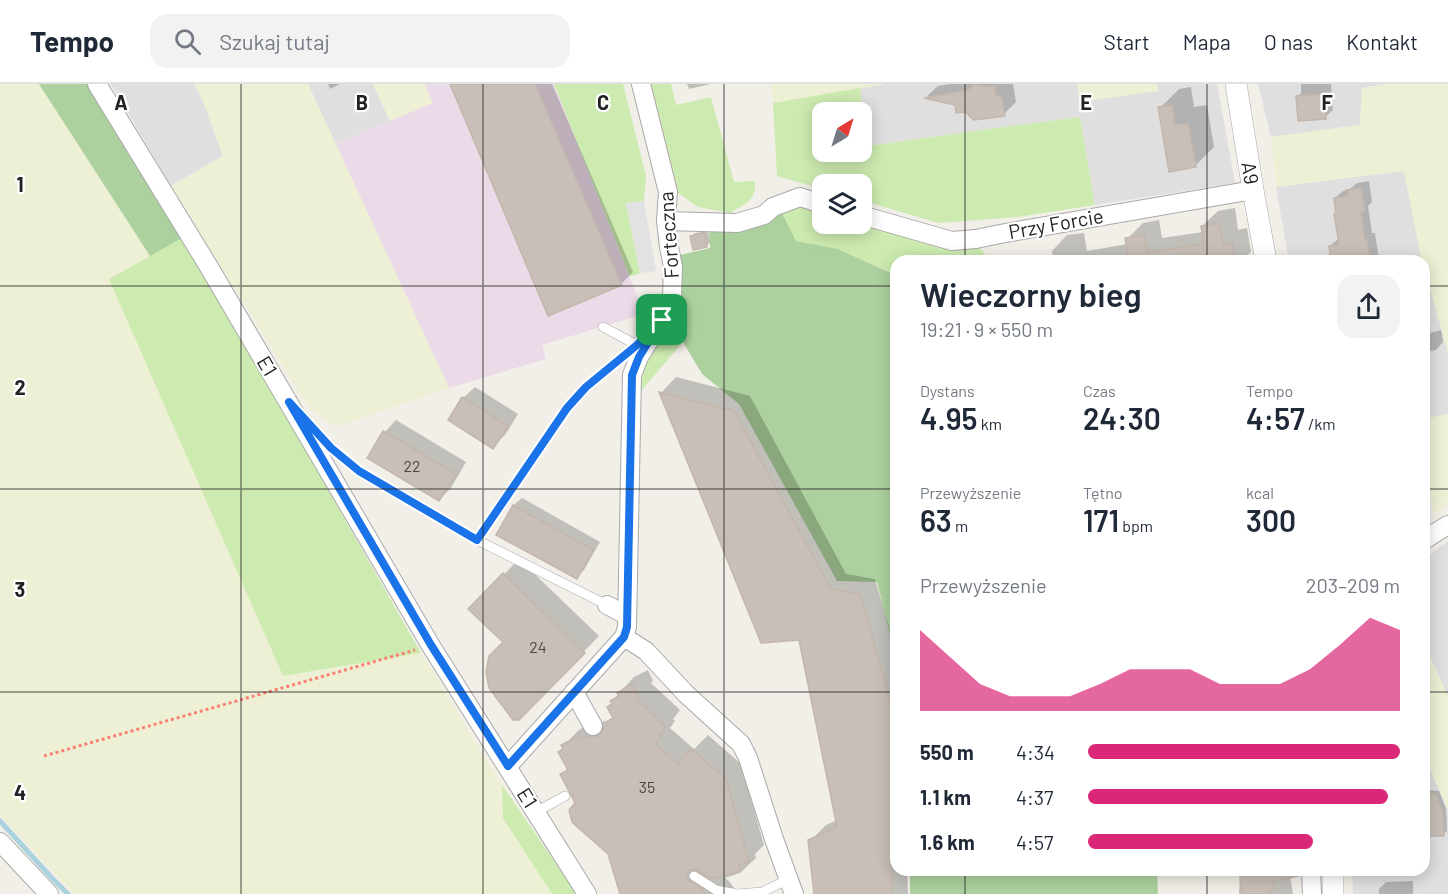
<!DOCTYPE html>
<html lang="pl">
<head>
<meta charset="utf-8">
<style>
  :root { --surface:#fff; --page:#f2f2f3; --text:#1f2937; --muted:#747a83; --line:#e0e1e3; --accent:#db2777 }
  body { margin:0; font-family:Barlow,sans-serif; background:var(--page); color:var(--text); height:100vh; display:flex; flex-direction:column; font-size:22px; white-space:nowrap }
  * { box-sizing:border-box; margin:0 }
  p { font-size:20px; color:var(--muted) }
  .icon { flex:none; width:33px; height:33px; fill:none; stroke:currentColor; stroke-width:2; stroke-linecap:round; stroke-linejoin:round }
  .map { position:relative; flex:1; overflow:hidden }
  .panel { position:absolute; left:890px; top:171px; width:540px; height:621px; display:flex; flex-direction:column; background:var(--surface); border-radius:18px; box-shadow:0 3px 15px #0003 }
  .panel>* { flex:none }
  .needle { width:39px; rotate:38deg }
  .tools { position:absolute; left:812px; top:18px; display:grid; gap:12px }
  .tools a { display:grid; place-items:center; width:60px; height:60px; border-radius:12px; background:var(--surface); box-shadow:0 3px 15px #0003; font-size:30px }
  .pin { position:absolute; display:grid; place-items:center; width:51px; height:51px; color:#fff; margin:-26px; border-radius:12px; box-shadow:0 3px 9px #0006 }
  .round { display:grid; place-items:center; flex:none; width:63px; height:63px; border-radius:18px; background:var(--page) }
  .head { display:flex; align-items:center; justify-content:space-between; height:102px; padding:0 30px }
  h1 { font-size:33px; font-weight:600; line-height:45px }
  .figures { display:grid; grid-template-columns:repeat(3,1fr); gap:9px; height:102px; padding:6px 30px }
  .figures div { display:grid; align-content:center }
  .figures b { font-size:30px; font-weight:600 }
  .figures small { font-size:16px; font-weight:400 }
  .figures p { font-size:16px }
  .chart { height:168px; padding:12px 30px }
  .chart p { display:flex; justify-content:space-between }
  .chart svg { width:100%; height:108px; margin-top:6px; fill:var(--accent); opacity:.7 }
  ul { padding:0 30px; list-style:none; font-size:20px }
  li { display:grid; grid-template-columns:96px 72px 1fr; align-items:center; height:45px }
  li i { height:15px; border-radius:8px; background:var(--accent) }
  header { display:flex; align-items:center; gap:36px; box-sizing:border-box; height:84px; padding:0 30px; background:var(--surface); border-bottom:2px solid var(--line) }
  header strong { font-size:28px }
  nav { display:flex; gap:33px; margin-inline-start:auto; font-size:21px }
  .search { width:420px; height:54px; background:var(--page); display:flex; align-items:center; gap:15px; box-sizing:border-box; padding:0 21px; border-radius:18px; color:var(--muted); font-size:22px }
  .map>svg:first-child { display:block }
  .residential { fill:#e0dfdf }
  .industrial { fill:#ebdbe8 }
  .farmland { fill:#eef0d5 }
  .grass { fill:#cdebb0; fill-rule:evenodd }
  .forest { fill:#add19e }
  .parking { fill:#e2e2e2 }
  .shadow { fill:#0003 }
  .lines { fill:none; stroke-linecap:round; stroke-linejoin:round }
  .stream { stroke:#aad3df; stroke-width:5 }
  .building { fill:#c7bfb8; stroke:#c4b6ab; stroke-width:1.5 }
  .service-casing { stroke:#a9a9a9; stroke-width:10 }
  .minor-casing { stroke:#a9a9a9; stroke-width:20 }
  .tertiary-casing { stroke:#a9a9a9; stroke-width:22 }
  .path { stroke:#fa8072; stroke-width:3; stroke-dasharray:3 3; stroke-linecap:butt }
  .service { stroke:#fff; stroke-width:9 }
  .minor { stroke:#fff; stroke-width:18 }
  .tertiary { stroke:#fff; stroke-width:21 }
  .route-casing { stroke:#fff; stroke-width:12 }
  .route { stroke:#1a73e8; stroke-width:8 }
  .grid { fill:none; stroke:#222; stroke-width:1.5; stroke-opacity:0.55 }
  .labels { text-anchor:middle; stroke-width:4.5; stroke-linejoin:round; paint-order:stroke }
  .number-label { font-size:16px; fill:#4b4948 }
  .street-label { font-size:20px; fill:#222; stroke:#fff }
  .grid-label { font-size:20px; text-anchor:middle; font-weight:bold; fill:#222; stroke:#fff; stroke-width:4.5; stroke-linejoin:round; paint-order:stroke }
</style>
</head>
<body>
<header>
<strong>Tempo</strong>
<div class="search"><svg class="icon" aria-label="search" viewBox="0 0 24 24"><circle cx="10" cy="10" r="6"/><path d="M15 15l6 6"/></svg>Szukaj tutaj</div>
<nav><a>Start</a><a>Mapa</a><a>O nas</a><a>Kontakt</a></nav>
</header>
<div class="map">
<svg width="1448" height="810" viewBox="0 0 1448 810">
  <rect width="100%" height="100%" fill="#f2efe9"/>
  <!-- residential -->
  <g class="residential">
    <polygon points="111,0 194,0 203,17 223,72 171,102"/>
    <polygon points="308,0 373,0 390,37 335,60"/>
    <polygon points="886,0 1217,0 1235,99 1095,121 1080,33 1003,43 867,62 860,4"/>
    <polygon points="1258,0 1386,0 1362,4 1360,41 1271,53"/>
    <polygon points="1404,86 1420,167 1448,163 1448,330 1424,335 1424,177 1289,177 1276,103"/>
    <polygon points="1448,457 1448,613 1424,559 1424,475"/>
    <polygon points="1424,671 1448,726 1448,810 1353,810 1352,786 1424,786"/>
  </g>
  <!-- industrial -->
  <polygon class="industrial" points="424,0 554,0 644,230 542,261 546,275 449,304 335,60 432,19"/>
  <!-- farmland -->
  <g class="farmland">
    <polygon points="0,0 39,0 150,172 110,195 283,592 421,569 502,701 503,734 552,810 74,810 0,731"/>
    <polygon points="194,0 308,0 449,304 336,343 309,324 171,102 223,72 203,17"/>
    <polygon points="373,0 424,0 433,19 390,37"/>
    <polygon points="771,0 886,0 773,19"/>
    <polygon points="1077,0 1157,0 1158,7 1080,18"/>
    <polygon points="1386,0 1448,0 1448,270 1420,168 1404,87 1276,103 1271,53 1360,41 1362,4"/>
    <polygon points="1448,330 1448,420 1434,430 1424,372 1424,335"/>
    <polygon points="1424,559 1448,613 1448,726 1424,671"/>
  </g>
  <!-- grass -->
  <g class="grass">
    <polygon points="554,0 623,0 646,92 644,117 626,120 640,189 630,193"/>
    <path d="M649 0H671L676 21 711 13 734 98 755 97C757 116 744 121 730 129L698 123 675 107Z"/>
    <path d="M860 4 868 62 1003 43 1080 33 1095 121 1018 133 938 139 861 116V100H822V105L777 92 773 19ZM822 28H861V68H822Z"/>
    <polygon points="796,120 822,125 822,140 861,140 977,160 990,177 896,177 895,191 838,165 795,157 782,129"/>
    <polygon points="184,153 421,569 283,592 109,195"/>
    <polygon points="672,233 683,258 640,308 642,289 654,262"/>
    <polygon points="502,701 577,810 552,810 503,734"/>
  </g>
  <!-- forest -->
  <g class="forest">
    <polygon points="39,0 89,0 184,153 150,172"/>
    <polygon points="782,129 796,157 838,165 895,191 895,570 877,498 837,497 739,320 702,290 683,258 672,233 676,172 710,164 709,145"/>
    <polygon points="910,786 1157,786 1158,810 910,810"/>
  </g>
  <!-- parking -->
  <polygon class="parking" points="644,117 656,187 640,189 626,119"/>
  <!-- shadow -->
  <g class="shadow">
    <polygon points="328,0 340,0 330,5"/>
    <polygon points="452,0 552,0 633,188 621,200"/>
    <polygon points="687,0 711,0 689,5"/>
    <polygon points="949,0 1013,0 1016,18 1004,30 927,12 938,2"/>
    <polygon points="1301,0 1331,0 1333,26 1325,33 1298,13 1301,9"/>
    <polygon points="1191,3 1194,23 1207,21 1214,63 1195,82 1160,24 1179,5"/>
    <polygon points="1369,97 1372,118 1368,122 1372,149 1375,149 1379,176 1378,177 1333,177 1330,162 1338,155 1335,131 1337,128 1335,114 1343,107 1350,105 1357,99"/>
    <polygon points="1235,124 1238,146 1247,144 1251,168 1242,177 1053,177 1052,167 1067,151 1084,149 1087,167 1128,160 1127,155 1143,139 1159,136 1162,154 1203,148 1202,142 1218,127"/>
    <polygon points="708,147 710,158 707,162 691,153 695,149"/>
    <polygon points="1428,238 1430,249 1441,246 1443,258 1436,266 1424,268 1424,239"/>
    <polygon points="676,293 750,312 846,490 875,495 896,567 896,786 907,786 908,810 815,810 810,757 826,741 837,736 800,555 661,309"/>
    <polygon points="475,303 518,330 505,351 493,363 463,314"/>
    <polygon points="396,336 466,378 451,404 439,416 369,373 385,348"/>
    <polygon points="522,414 600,458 584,486 576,493 498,450 514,421"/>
    <polygon points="519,475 599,552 519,635 505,558 470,525"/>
    <polygon points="648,586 653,597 651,599 680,626 673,635 675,637 670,644 694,665 708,651 741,680 764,761 755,770 756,774 740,789 725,794 729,797 737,808 735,810 621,810 609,769 577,719 562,691 568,684 559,668 564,664 563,662 579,646 595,637 597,641 604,637 608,638 614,633 608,623 613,619 612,617 634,593"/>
    <polygon points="1426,706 1439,707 1446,725 1447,747 1443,750 1424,751 1424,709"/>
    <polygon points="1240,786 1289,786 1293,810 1239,810"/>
    <polygon points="1413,797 1413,810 1379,810 1379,805 1386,798"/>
  </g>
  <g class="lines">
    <!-- stream -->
    <polyline class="stream" points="0,737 51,793 68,810"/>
  </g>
  <!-- building -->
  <g class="building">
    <polygon points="450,0 535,0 622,201 548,232"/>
    <polygon points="975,0 987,3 995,2 996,12 1001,11 1005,32 974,36 965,28 956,29 955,21 924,14 968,6"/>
    <polygon points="1324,10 1326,35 1298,37 1296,12"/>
    <polygon points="1172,21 1175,41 1188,39 1196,83 1169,88 1158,23"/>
    <polygon points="1361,104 1365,127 1361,128 1365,156 1367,156 1371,177 1331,177 1329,162 1339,160 1334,130 1336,130 1334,114 1348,112 1347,106"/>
    <polygon points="1219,139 1223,161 1232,159 1235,177 1129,177 1125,154 1144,151 1147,169 1204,160 1201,142"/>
    <polygon points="704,149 707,163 693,166 690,152"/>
    <polygon points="659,308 734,327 831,505 860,510 892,622 896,643 896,728 891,732 892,810 814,810 808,756 837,743 799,556 761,559"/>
    <polygon points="462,313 508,342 493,365 448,336"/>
    <polygon points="383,347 456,390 439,417 367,374"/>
    <polygon points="513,421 593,466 577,495 496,451"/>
    <polygon points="503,489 585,569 519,636 513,636 489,604 486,588 489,572 503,558 468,525"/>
    <polygon points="632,600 639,614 636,615 666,643 659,651 661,653 655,660 678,680 691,665 726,695 749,778 739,781 740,787 711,795 697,786 690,786 687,791 688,796 702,805 706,810 620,810 608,770 572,738 569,726 575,719 560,690 568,686 558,668 563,665 561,661 579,652 581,655 587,652 593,653 599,651 603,647 604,643 607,641 606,638 613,634 607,623 612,620 610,617 619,612 617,609"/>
    <polygon points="1424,709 1436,710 1443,729 1444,752 1424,752"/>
    <polygon points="1239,786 1298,786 1298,792 1272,798 1274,806 1269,807 1269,810 1243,810"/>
  </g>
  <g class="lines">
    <!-- service casing -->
    <g class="service-casing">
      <g id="service">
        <polyline points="603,243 637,261"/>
        <polyline points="331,364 359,387 477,456 607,521"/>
        <polyline points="477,456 567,324 587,303 641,257"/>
        <polyline points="536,728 565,712"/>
        <polyline points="694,792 716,806 737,810"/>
        <polyline points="738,810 762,808 789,795"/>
      </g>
    </g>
    <!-- minor casing -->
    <g class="minor-casing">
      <g id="minor">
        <polyline points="97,0 209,183 431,562 587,810"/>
        <polyline points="861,131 952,157 976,155 1000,150 1253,106"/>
        <polyline points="666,137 737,139 764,131 773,123 800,113 822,120"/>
        <polyline points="1424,456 1448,441"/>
        <polyline points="607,521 626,531"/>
        <polyline points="624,553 646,567 686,610 741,660 748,674 774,755 794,810"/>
        <polyline points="574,608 593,642"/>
        <polyline points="508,682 624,553 627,543 632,291 639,273 662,236 672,212 673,183 669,163 666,137 668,108 641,0"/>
        <polyline points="0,758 49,810"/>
        <polyline points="1311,786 1312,810"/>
      </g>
    </g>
    <!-- tertiary casing -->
    <g class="tertiary-casing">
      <g id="tertiary">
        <polyline points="1236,0 1253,106 1266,177"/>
        <polyline points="1333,786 1333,810"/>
      </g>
    </g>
    <!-- path -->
    <polyline class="path" points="44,672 415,566"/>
    <!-- service -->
    <use href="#service" class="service"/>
    <!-- minor -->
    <use href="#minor" class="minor"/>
    <!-- tertiary -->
    <use href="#tertiary" class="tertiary"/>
  </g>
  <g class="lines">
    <!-- route casing -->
    <g class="route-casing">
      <polygon id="route" points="662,236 639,273 632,291 627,543 624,553 508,682 431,561 289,318 331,364 359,387 477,456 567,324 586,303 637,261"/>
    </g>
    <!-- route -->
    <use href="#route" class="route"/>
  </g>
  <!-- grid -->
  <path class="grid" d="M241 0V810M483 0V810M724 0V810M965 0V177M1207 0V177M0 202H896M1424 202H1448M0 405H896M1424 405H1448M0 608H896M1424 608H1448M965 786V810M1207 786V810"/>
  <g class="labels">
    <!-- number labels -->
    <g class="number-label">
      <text x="412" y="388">22</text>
      <text x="538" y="569">24</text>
      <text x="647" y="709">35</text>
    </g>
    <!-- street labels -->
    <g class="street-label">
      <text transform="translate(1250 89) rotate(81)" y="7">A9</text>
      <text transform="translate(1056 140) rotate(-10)" y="7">Przy Forcie</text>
      <text transform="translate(669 151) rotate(-94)" y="7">Forteczna</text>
      <text transform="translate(267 282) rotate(59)" y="7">E1</text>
      <text transform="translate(527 714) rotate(58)" y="7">E1</text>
    </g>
  </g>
  <g class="grid-label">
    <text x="121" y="26">A</text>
    <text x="362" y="26">B</text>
    <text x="603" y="26">C</text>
    <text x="1086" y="26">E</text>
    <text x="1327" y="26">F</text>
    <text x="20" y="108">1</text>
    <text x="20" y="311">2</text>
    <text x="20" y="513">3</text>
    <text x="20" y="716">4</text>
  </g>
</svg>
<div class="tools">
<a><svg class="needle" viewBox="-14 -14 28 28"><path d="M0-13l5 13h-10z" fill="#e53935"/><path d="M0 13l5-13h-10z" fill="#747a83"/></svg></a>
<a><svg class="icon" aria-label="layers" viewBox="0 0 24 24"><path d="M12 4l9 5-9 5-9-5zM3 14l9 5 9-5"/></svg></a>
</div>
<div class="pin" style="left:662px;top:236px;background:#1e9e55"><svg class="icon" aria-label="arrive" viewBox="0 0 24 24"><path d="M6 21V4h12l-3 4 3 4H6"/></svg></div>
<section class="panel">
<div class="head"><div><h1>Wieczorny bieg</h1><p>19:21 · 9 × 550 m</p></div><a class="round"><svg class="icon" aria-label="share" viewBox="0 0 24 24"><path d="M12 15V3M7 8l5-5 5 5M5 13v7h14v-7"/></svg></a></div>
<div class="figures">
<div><p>Dystans</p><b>4.95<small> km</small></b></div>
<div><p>Czas</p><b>24:30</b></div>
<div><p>Tempo</p><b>4:57<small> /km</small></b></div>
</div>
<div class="figures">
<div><p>Przewyższenie</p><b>63<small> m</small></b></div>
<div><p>Tętno</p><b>171<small> bpm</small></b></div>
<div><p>kcal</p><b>300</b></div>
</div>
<div class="chart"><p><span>Przewyższenie</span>203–209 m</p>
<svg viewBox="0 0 160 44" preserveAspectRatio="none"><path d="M0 44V11L10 22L20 33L30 38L40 38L50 38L60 33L70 27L80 27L90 27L100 33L110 33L120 33L130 27L140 17L150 6L160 11V44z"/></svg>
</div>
<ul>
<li><b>550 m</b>4:34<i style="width:100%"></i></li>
<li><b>1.1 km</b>4:37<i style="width:96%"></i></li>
<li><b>1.6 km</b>4:57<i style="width:72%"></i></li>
</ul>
</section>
</div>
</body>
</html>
